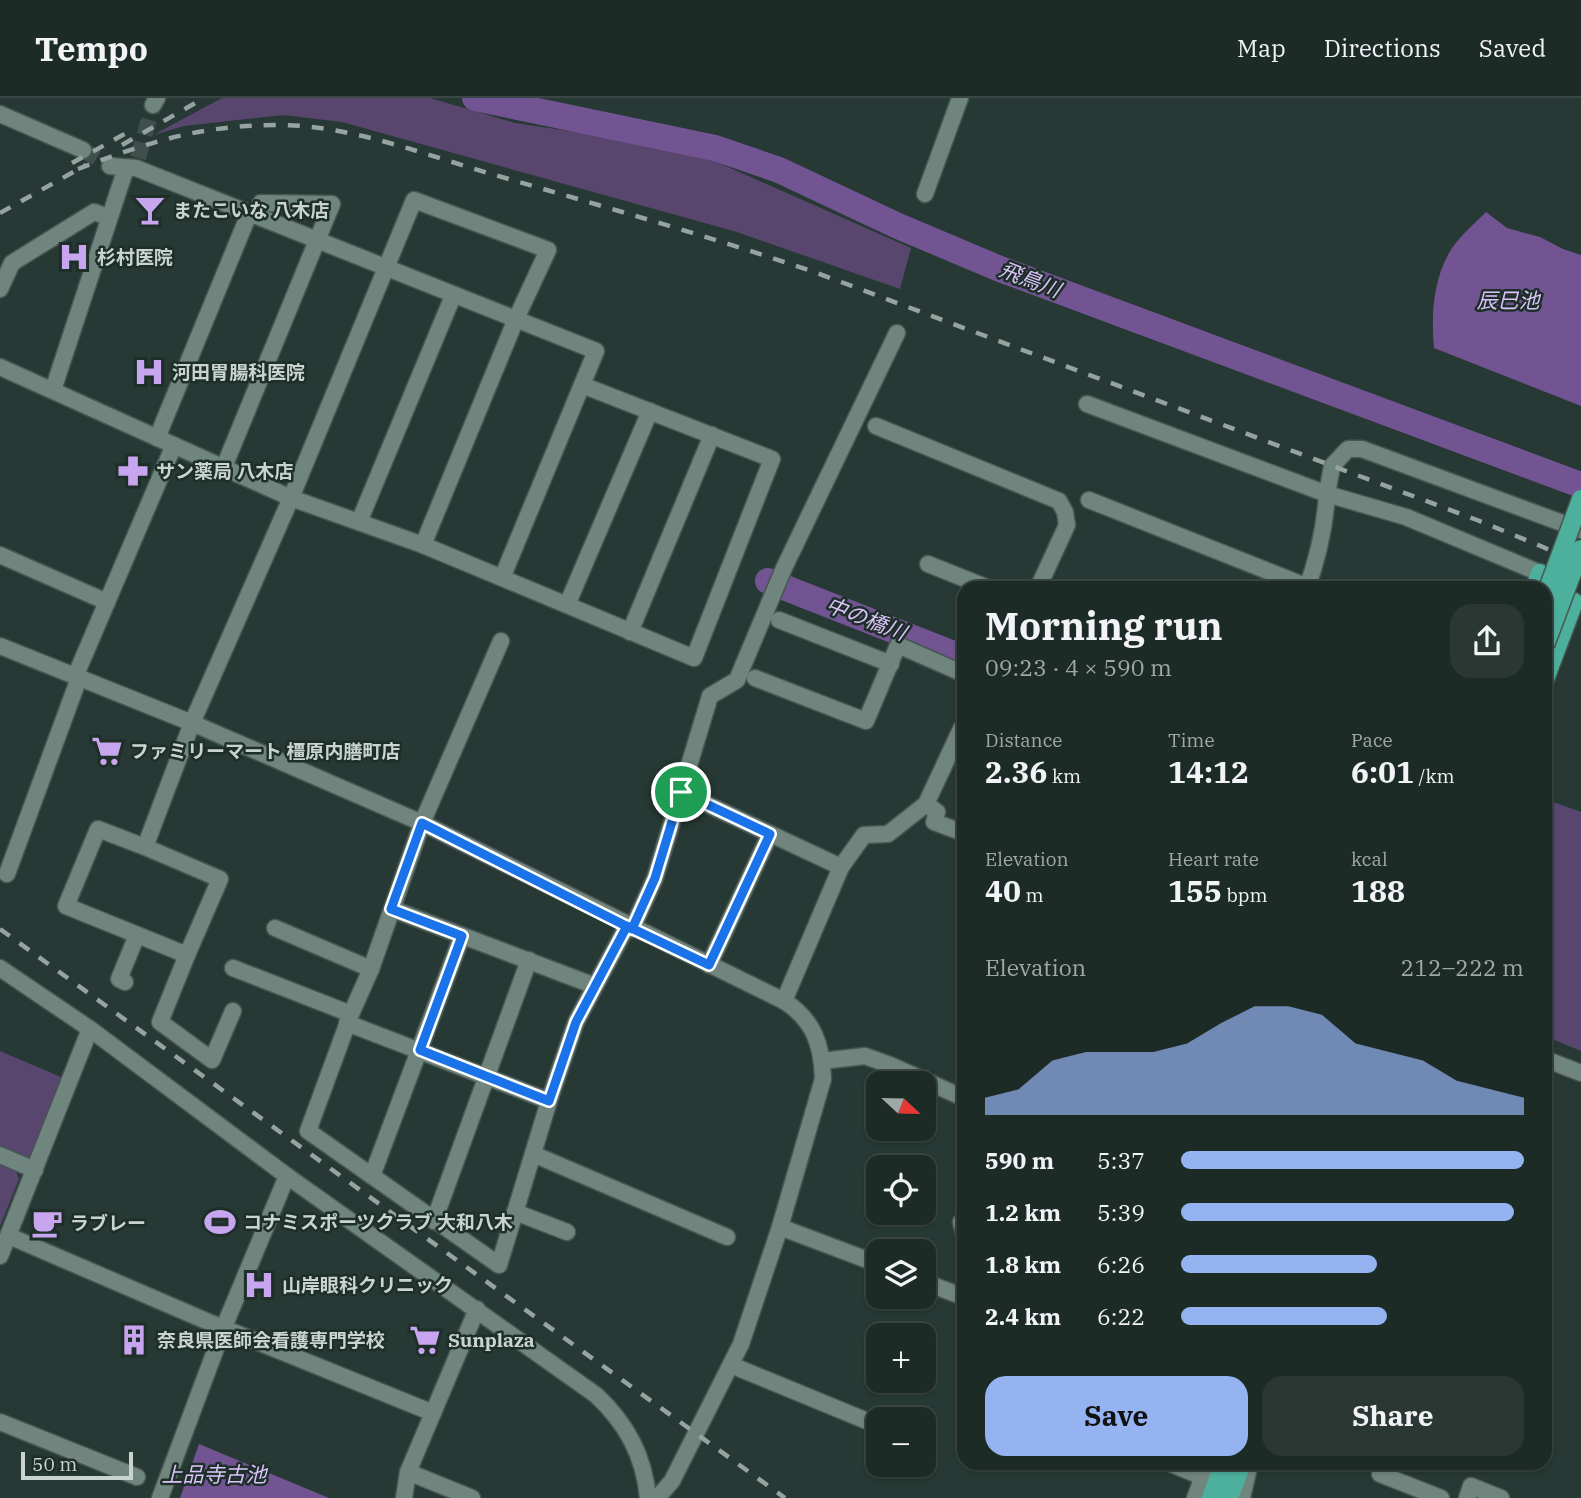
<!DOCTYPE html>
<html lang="en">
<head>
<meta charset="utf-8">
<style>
  :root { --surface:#1d2b27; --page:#2a3733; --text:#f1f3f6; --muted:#a0a7a7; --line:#3b4744; --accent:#95b2f1 }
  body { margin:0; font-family:"IBM Plex Serif","Noto Sans JP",serif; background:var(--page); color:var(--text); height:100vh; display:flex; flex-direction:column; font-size:26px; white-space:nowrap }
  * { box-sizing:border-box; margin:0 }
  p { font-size:23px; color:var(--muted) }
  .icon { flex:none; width:38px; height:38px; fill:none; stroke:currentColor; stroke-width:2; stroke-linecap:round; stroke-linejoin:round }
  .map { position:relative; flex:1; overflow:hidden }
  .side { position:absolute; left:957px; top:483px; width:595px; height:889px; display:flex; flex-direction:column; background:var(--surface); border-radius:21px; box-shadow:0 2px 5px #0004,0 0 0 2px var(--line) }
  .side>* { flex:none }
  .needle { width:46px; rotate:112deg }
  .controls { position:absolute; left:866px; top:973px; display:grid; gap:14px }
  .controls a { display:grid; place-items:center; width:70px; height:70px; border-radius:14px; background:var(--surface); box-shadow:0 2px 5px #0004,0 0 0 2px var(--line); font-size:35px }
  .scale { position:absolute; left:21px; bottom:18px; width:112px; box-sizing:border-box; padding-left:7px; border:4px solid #c9d4d1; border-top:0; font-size:19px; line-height:24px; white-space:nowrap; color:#c9d4d1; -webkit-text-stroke:5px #1e2f2a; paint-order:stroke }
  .pin { position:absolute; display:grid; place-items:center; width:60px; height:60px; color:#fff; margin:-30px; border:4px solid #fff; border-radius:50%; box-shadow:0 2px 7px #0007 }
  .round { display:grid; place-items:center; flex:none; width:74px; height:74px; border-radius:21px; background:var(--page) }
  .head { display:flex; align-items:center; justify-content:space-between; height:119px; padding:0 28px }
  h1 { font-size:38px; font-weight:700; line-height:52px }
  .stats { display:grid; grid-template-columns:repeat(3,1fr); gap:10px; height:119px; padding:7px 28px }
  .stats div { display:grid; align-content:center }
  .stats b { font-size:30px; font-weight:700 }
  .stats small { font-size:19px; font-weight:400 }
  .stats p { font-size:19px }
  .chart { height:196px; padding:14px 28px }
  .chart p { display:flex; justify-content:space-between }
  .chart svg { width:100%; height:126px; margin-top:7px; fill:var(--accent); opacity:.7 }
  .primary-button { display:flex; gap:14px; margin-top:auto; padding:14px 28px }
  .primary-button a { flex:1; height:80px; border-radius:21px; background:var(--accent); color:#111; font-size:28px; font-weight:700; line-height:80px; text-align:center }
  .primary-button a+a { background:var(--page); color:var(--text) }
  ul { padding:0 28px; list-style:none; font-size:23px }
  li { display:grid; grid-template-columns:112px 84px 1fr; align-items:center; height:52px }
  li i { height:18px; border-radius:9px; background:var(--accent) }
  header { display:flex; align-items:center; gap:42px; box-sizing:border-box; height:98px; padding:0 35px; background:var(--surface); border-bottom:2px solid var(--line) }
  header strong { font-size:33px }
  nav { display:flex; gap:38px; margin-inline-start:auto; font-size:24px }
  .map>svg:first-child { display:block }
  .green { fill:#59466f }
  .water { fill:#725493 }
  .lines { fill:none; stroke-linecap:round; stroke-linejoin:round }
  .river { stroke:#725493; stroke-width:26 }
  .minor-tunnel { stroke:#3f504c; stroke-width:16; stroke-dasharray:16 8; stroke-linecap:butt }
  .minor-casing { stroke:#475652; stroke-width:19 }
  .major-casing { stroke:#475652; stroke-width:21 }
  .minor { stroke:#71857f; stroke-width:16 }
  .major { stroke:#4db09c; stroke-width:18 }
  .rail { stroke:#96a3a0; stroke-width:4.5; stroke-dasharray:12 12; stroke-linecap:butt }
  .major-bridge-casing { stroke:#475652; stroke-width:21; stroke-linecap:butt }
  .major-bridge { stroke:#4db09c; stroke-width:18 }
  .route-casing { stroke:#fff; stroke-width:14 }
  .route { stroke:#1a73e8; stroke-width:9 }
  .labels { text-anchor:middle; stroke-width:5; stroke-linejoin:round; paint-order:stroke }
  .poi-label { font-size:19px; font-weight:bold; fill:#c9d4d1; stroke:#1e2f2a; text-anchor:start }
  .water-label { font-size:21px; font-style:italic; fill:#dbc2f9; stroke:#1e2f2a }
</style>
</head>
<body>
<header>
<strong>Tempo</strong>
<nav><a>Map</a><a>Directions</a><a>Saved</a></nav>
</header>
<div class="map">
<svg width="1581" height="1400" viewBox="0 0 1581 1400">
  <rect width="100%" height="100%" fill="#273934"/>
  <!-- green -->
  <g class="green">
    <polygon points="222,0 430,0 515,25 644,44 710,61 911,150 900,191 737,134 342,24 283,17 184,28 153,37"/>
    <polygon points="1545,701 1581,714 1581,953 1545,938"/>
    <polygon points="0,953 68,982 38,1064 0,1048"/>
    <polygon points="0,1065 15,1071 19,1081 0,1128"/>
  </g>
  <!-- water -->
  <g class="water">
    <path d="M1486 114 1507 130 1540 139 1563 151 1581 157V308L1434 250C1431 216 1433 180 1452 150 1461 137 1475 125 1486 114Z"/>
    <polygon points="199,1346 329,1400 180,1400"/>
  </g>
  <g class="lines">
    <!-- river -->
    <g class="river">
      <polyline points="475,0 715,50 779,72 898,128 1000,171 1581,387"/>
      <polyline points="768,483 964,560"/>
    </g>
    <!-- minor-tunnel -->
    <g class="minor-tunnel">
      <polyline points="83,52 110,68"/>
      <polyline points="138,60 153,7"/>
    </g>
    <!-- minor casing -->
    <g class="minor-casing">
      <g id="minor">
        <polyline points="153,7 157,0"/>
        <polyline points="0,16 83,52"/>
        <polyline points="110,68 136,70 596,253 502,480"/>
        <polyline points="925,96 960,0"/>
        <polyline points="0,191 12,165 94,114 108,119"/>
        <polyline points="0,269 291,400 423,447 694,560 772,361 582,287"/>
        <polyline points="53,292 126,70"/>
        <polyline points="1087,306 1327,396 1332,368 1348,351 1362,351 1581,432"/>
        <polyline points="876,328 1059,403 1065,414 1067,427 1038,490"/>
        <polyline points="157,340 249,116"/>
        <polyline points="224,369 332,106 261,105 256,118"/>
        <polyline points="1089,402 1308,489"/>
        <polyline points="359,424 453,198"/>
        <polyline points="0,457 107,504"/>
        <polyline points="928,466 988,490"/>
        <path d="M1307 490C1318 459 1325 429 1327 396L1406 419 1540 475 1549 482"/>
        <polyline points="567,507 650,313"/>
        <polyline points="779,522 891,566"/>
        <polyline points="630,534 712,337"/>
        <polyline points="501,543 422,725 371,871 351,916 308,1033 499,1167 549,1003 576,924 627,828"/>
        <path d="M0 548 192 625 422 725 784 903C814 922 822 947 823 981L780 1129 741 1246 672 1383 657 1400"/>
        <polyline points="75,579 174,347"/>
        <polyline points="755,580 866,623 898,547 964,576"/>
        <polyline points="962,629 926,706 937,714 934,724 964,735"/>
        <polyline points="681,694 841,769 784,903"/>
        <polyline points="145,749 98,731 66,808 187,857 220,781 145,749 192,625 291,400 414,102 548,152 516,221 423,447"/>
        <polyline points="841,769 864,737 888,736 926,706"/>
        <polyline points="7,776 79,580"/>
        <polyline points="392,811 595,888"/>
        <polyline points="275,830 371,871"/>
        <polyline points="632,831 655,780 710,598 737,582 784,470 897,235"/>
        <polyline points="187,857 160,924 212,962 233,913"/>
        <polyline points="709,867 770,736"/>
        <path d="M0 870 90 931 287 1078 596 1297C627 1326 644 1358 648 1400"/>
        <polyline points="233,870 351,916"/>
        <polyline points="125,884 119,881 137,837"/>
        <polyline points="347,925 549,1003"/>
        <polyline points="1545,961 1581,975"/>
        <polyline points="822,963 865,958 890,967 964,1000"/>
        <polyline points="533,1056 727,1139"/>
        <polyline points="0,1057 35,1072"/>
        <polyline points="372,1078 462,838"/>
        <polyline points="515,1114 567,1134"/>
        <polyline points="434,1123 529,862"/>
        <polyline points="961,1124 964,1135"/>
        <polyline points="780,1129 878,1166"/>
        <polyline points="9,1138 211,1225 433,1315"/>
        <polyline points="0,1158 90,931"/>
        <polyline points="924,1184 964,1199"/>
        <polyline points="731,1267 867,1323"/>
        <polyline points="0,1324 137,1379"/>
        <polyline points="1169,1365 1203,1379"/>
        <polyline points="408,1374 472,1400"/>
        <polyline points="1380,1376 1441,1400"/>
        <polyline points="160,1400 224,1229 287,1078"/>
        <polyline points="404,1400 408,1374 477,1211"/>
        <polyline points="1195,1400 1208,1365"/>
        <polyline points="1242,1400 1250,1365"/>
        <polyline points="1467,1400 1471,1388 1501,1400"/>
      </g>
    </g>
    <!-- major casing -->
    <g class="major-casing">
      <g id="major">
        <polyline points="1535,490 1540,475"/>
        <polyline points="1545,581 1574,504"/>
        <polyline points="1211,1400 1224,1365"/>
        <polyline points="1229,1400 1242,1365"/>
      </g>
    </g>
    <!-- minor -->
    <use href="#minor" class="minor"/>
    <!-- major -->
    <use href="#major" class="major"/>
    <!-- rail -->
    <g class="rail">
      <polyline points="122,47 204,0"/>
      <polyline points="72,65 130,33"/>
      <path d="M78 71C148 44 201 27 278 27 349 27 420 55 488 75 598 107 709 138 817 175L1477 422 1543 449 1581 468"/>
      <polyline points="0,115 86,67"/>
      <polyline points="0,831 785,1400"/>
    </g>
    <!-- major-bridge casing -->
    <g class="major-bridge-casing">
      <g id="major-bridge">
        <polyline points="1545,499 1581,401"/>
        <polyline points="1545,547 1581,451"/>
      </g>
    </g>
    <!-- major-bridge -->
    <use href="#major-bridge" class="major-bridge"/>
  </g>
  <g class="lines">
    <!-- route casing -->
    <g class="route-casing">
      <polyline id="route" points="681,694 655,780 632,831 422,725 391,811 462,838 420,952 549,1003 576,924 627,828 709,867 770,736 681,694"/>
    </g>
    <!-- route -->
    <use href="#route" class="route"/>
  </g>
  <!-- icons -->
  <defs>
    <g id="bar-bare" transform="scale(2.415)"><path d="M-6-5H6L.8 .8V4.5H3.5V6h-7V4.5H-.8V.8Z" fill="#c8a6ef" stroke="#1e2f2a" stroke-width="2.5" paint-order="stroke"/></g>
    <g id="hospital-bare" transform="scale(2.415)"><path d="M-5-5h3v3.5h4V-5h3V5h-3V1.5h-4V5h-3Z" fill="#c8a6ef" stroke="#1e2f2a" stroke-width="2.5" paint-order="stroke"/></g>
    <g id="pharmacy-bare" transform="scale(2.415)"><path d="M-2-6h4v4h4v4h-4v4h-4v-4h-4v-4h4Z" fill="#c8a6ef" stroke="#1e2f2a" stroke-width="2.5" paint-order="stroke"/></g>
    <g id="supermarket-bare" transform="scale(2.415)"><path d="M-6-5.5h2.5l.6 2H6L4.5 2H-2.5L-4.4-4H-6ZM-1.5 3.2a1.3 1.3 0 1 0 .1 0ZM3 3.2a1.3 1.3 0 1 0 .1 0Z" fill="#c8a6ef" stroke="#1e2f2a" stroke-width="2.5" paint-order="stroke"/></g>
    <g id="stadium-bare" transform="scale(2.415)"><path d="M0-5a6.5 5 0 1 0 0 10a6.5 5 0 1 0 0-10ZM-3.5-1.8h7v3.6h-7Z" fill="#c8a6ef" stroke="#1e2f2a" stroke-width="2.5" paint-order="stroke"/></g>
    <g id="cafe-bare" transform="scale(2.415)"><path d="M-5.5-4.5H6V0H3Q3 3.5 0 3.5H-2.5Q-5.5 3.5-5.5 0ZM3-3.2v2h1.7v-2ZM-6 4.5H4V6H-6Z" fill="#c8a6ef" stroke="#1e2f2a" stroke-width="2.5" paint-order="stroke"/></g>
    <g id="building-bare" transform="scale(2.415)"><path d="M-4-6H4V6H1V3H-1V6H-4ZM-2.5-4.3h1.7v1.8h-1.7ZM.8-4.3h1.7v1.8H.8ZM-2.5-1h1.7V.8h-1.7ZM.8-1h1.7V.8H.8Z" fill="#c8a6ef" stroke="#1e2f2a" stroke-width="2.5" paint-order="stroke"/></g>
  </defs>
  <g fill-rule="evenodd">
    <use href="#bar-bare" x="150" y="112"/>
    <use href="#hospital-bare" x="74" y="159"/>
    <use href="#hospital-bare" x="149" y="274"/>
    <use href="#pharmacy-bare" x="133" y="373"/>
    <use href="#supermarket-bare" x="107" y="653"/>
    <use href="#stadium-bare" x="220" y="1124"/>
    <use href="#cafe-bare" x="47" y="1125"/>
    <use href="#hospital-bare" x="259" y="1187"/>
    <use href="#building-bare" x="134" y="1242"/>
    <use href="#supermarket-bare" x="425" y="1242"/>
  </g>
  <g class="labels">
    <!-- poi labels -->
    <g class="poi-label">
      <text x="173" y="119">またこいな 八木店</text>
      <text x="97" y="166">杉村医院</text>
      <text x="172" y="281">河田胃腸科医院</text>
      <text x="156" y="380">サン薬局 八木店</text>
      <text x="130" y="660">ファミリーマート 橿原内膳町店</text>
      <text x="243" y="1131">コナミスポーツクラブ 大和八木</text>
      <text x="70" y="1132">ラブレー</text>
      <text x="282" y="1194">山岸眼科クリニック</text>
      <text x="157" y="1249">奈良県医師会看護専門学校</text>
      <text x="448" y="1249">Sunplaza</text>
    </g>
    <!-- water labels -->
    <g class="water-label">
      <text transform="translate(1030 182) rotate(21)" y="7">飛鳥川</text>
      <text x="1508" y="210">辰巳池</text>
      <text transform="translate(866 521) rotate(21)" y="7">中の橋川</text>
      <text x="214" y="1384">上品寺古池</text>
    </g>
  </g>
</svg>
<div class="controls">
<a><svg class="needle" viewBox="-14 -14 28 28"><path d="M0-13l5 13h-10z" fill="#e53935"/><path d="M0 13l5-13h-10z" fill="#a0a7a7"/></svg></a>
<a><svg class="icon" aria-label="locate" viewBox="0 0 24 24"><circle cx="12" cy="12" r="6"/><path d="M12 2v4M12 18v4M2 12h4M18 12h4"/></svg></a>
<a><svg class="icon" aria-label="layers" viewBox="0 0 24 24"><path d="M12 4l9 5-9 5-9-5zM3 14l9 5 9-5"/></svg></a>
<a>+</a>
<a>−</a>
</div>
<div class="scale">50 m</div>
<div class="pin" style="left:681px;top:694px;background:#1e9e55"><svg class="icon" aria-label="arrive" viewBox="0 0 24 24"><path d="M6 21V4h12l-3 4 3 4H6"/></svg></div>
<section class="side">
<div class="head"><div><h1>Morning run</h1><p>09:23 · 4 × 590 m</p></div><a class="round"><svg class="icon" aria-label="share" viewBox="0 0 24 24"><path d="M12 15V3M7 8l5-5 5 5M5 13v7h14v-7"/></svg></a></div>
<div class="stats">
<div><p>Distance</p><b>2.36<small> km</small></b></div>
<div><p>Time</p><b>14:12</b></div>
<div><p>Pace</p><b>6:01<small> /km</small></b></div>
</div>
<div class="stats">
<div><p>Elevation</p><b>40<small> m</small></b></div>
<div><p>Heart rate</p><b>155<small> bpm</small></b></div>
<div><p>kcal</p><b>188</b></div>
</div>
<div class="chart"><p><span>Elevation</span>212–222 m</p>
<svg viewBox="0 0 160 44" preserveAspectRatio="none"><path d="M0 44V38L10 35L20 25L30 22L40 22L50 22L60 19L70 12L80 6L90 6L100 9L110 19L120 22L130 25L140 32L150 35L160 38V44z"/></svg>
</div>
<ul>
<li><b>590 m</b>5:37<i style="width:100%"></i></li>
<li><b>1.2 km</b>5:39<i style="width:97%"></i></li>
<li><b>1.8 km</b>6:26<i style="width:57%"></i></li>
<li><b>2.4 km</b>6:22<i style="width:60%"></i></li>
</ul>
<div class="primary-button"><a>Save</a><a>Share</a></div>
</section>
</div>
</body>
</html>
